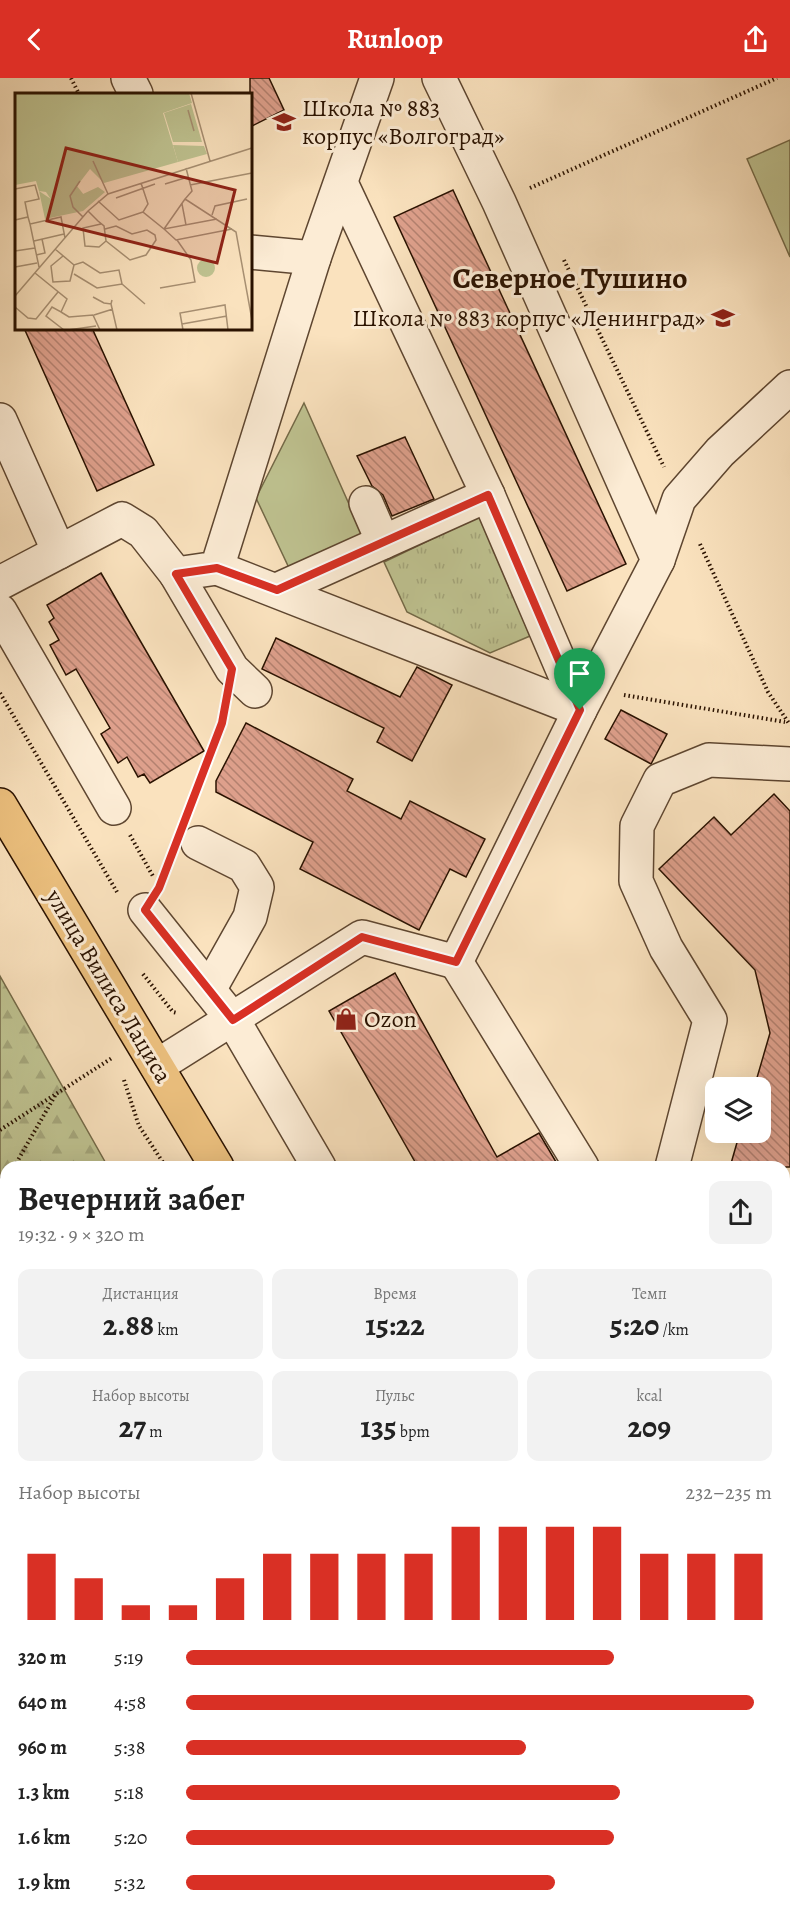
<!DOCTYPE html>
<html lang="ru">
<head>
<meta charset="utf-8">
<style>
  :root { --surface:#fff; --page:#f2f2f2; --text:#222; --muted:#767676; --accent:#d93025 }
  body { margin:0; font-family:Alegreya,serif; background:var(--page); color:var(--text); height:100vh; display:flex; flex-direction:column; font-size:22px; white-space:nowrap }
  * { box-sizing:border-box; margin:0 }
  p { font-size:20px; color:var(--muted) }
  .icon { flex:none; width:33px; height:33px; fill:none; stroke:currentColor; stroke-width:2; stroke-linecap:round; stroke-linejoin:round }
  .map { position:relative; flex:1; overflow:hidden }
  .sheet { position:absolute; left:0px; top:1083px; width:790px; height:758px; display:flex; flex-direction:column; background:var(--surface); border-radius:18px 18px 0 0; box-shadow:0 6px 24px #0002 }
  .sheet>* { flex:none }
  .fabs { position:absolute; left:705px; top:999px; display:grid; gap:12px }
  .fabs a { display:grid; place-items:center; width:66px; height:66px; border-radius:12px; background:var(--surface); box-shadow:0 6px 24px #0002; font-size:30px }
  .pin { position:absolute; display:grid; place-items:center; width:51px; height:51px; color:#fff; margin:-62px -26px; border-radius:50% 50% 50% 0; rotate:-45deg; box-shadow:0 0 6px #0007 }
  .pin .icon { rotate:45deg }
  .round { display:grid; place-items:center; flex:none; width:63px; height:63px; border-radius:12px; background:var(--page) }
  .head { display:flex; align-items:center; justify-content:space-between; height:102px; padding:0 18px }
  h1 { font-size:33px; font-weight:600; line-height:45px }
  .figures { display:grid; grid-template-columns:repeat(3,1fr); gap:9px; height:102px; padding:6px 18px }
  .figures div { display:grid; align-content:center; border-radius:12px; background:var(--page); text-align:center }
  .figures b { font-size:30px; font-weight:600 }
  .figures small { font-size:16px; font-weight:400 }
  .figures p { font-size:16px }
  .chart { height:168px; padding:12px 18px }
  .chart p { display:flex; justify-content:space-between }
  .chart svg { width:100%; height:108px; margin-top:6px; stroke:var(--accent); stroke-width:6 }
  ul { padding:0 18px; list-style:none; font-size:20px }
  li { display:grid; grid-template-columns:96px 72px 1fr; align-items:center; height:45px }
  li i { height:15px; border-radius:8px; background:var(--accent) }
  header { display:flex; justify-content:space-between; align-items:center; height:78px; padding:0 18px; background:var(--accent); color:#fff; font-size:27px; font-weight:600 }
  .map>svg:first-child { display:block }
  .green { fill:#bfc391; stroke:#746a48; stroke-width:1.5 }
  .forest { fill:url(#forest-firs); stroke:#746a48; stroke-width:1.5 }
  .park { fill:url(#park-tufts); stroke:#746a48; stroke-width:1.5 }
  .building { fill:url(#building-back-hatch); stroke:#2a1200; stroke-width:1.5 }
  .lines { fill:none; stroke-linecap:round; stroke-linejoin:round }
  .minor-casing { stroke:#5e4630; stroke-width:36 }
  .major-casing { stroke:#2a1200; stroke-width:36 }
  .path { stroke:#2a1200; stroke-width:4; stroke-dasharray:1.5 3; stroke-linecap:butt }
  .minor { stroke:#fcecd5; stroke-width:33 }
  .major { stroke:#edc17f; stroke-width:33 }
  .route-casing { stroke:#fff; stroke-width:12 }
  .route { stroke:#d93025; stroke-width:8 }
  .labels { text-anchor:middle; stroke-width:6; stroke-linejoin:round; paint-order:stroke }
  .poi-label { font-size:24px; fill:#2a1200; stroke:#fcecd5; text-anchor:start }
  .street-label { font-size:24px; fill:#2a1200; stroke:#fcecd5 }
  .district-label { font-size:30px; font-weight:bold; fill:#2a1200; stroke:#fcecd5 }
  .inset-road { fill:none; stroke:#a78f72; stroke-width:1.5 }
  .view { fill:#8f2418; fill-opacity:0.15; stroke:#8f2418; stroke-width:3 }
  .inset-edge { fill:none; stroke:#2a1200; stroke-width:3 }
</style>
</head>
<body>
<header><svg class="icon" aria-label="back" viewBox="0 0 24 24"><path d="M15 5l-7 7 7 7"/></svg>Runloop<svg class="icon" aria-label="share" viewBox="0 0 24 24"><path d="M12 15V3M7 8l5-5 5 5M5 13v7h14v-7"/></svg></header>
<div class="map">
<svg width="790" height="1840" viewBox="0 0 790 1840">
  <defs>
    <pattern id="forest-firs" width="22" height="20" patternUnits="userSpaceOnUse" patternTransform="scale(1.5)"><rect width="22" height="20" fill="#bfc391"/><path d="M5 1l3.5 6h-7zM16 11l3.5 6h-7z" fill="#a4a67b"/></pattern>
    <pattern id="park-tufts" width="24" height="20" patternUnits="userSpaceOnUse" patternTransform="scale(1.5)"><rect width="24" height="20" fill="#bfc391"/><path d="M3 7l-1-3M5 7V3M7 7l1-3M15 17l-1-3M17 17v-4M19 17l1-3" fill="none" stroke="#a4a67b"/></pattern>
    <pattern id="building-back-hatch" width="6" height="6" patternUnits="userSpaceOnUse" patternTransform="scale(1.5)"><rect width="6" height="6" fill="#dea08c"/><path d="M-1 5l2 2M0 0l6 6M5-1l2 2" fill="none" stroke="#b48170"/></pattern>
  </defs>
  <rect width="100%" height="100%" fill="#fae2be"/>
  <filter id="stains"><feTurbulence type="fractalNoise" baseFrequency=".00333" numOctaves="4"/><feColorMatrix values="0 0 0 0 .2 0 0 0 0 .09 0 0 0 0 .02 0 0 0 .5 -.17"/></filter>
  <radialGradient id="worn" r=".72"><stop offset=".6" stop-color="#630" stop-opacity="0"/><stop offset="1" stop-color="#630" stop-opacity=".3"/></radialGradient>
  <!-- green -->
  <g class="green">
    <polygon points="790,62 790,179 747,81"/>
    <polygon points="304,325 365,462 290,492 256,420"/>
    <polygon points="785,1589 790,1592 790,1642 785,1645"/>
    <polygon points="596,1834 767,1834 770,1840 591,1840"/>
  </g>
  <!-- forest -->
  <polygon class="forest" points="0,898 108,1089 6,1089 6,1834 596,1835 591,1840 0,1840"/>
  <!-- park -->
  <polygon class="park" points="480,438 530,558 490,575 407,534 384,484"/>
  <!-- building -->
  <g class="building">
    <polygon points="250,0 269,0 284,32 250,49"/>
    <polygon points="453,112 626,486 567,513 394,139"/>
    <polygon points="24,250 92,250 154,387 97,413"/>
    <polygon points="405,359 434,421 392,438 383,417 372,408 357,378"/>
    <polygon points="101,495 204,673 150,705 144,696 138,699 127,679 118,685 101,656 110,650 76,591 66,597 50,567 59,562 49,544 54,540 47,527"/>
    <polygon points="276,560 400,619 417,589 452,607 412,683 377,664 384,650 262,591"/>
    <polygon points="621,632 667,656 651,686 605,661"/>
    <polygon points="246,645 353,701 347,713 401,741 410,723 485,761 466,799 450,791 419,852 300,791 313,764 216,714 216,703"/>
    <polygon points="774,716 790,733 790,1089 730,1089 740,1054 760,1054 760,1010 754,1010 770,955 755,892 659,791 714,739 731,757"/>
    <polygon points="395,895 497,1079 539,1055 559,1089 418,1089 329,933"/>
  </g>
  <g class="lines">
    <!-- minor casing -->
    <g class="minor-casing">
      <g id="minor">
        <polyline points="128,0 136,16"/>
        <polyline points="250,174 314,180"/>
        <polyline points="0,342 59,474"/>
        <polyline points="366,425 383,464"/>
        <polyline points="658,482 679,421 720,374 790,309"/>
        <polyline points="217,490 580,632 658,482 499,124 439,0"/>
        <polyline points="176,496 232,591 255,613"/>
        <polyline points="0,505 122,441 143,454 176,496 217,490 314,180 377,0"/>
        <polyline points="277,512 488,417"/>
        <polyline points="0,533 114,730"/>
        <polyline points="198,765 244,788 257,809 250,839 209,912"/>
        <polyline points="145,832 233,942 319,1089"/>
        <polyline points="456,884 582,1089"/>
        <polyline points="157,988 362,859 456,884 580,632 488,417 341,105"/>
        <polyline points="672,1089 710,942 666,870 636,803 637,748 660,702 709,682 790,686"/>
        <polyline points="784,1213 790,1211"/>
        <polyline points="784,1461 790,1461"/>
        <polyline points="784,1682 790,1680"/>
        <polyline points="780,1834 783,1840"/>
      </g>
    </g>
    <!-- major casing -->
    <g class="major-casing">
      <g id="major">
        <polyline points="0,727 217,1089"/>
        <polyline points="784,1551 790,1554"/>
      </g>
    </g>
    <!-- path -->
    <g class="path">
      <polyline points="71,0 79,16"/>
      <polyline points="530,110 777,0"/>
      <polyline points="564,182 664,389"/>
      <polyline points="700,466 768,614 790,647"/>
      <polyline points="0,615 117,814"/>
      <polyline points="624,617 785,644"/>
      <polyline points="188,734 225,631"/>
      <polyline points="130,757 154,800"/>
      <polyline points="161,804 170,780"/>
      <polyline points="143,896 173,934 177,935"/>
      <polyline points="124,1002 139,1048 166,1089"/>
      <polyline points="0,1052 112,980"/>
      <polyline points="14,1089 56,1016"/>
      <polyline points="0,1101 6,1096"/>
      <polyline points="0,1453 6,1433"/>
      <polyline points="0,1543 6,1549"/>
      <polyline points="0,1584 6,1578"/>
      <polyline points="291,1834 297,1840"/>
      <polyline points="418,1840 430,1834"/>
    </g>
    <!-- minor -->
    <use href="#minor" class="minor"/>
    <!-- major -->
    <use href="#major" class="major"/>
  </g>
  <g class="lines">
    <!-- route casing -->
    <g class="route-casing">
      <polygon id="route" points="488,417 580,632 456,884 362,859 233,942 145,832 159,810 222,645 232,591 176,496 217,490 277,512"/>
    </g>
    <!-- route -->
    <use href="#route" class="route"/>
  </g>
  <!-- icons -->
  <defs>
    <g id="school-bare" transform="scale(1.8)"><path d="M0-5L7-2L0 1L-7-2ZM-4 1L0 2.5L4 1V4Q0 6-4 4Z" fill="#8f2418" stroke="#fcecd5" stroke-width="2.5" paint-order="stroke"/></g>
    <g id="shop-bare" transform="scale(1.8)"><path d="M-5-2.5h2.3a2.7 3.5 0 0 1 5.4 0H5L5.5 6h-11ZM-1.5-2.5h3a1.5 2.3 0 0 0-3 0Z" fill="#8f2418" stroke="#fcecd5" stroke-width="2.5" paint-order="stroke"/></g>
  </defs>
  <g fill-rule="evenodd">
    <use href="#school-bare" x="284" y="44"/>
    <use href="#school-bare" x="723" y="240"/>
    <use href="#shop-bare" x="346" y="941"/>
  </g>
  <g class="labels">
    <!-- poi labels -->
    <g class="poi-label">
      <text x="302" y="38">Школа № 883<tspan x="302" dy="28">корпус «Волгоград»</tspan></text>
      <text x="705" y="248" text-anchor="end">Школа № 883 корпус «Ленинград»</text>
      <text x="364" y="949">Ozon</text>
    </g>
    <!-- street labels -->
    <g class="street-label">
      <text transform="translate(109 908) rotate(59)" y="8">улица Вилиса Лациса</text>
    </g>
    <!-- district labels -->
    <g class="district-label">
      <text x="570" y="210">Северное Тушино</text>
    </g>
  </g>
  <!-- overview -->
  <g transform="translate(15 15)">
    <rect width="237" height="237" fill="#fae2be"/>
    <path d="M176 11 187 49H158L149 20ZM158 52 189 53 192 61 163 69ZM83 94 90 99 68 118 30 126 24 98 48 114 64 109 68 101ZM182 175a9 9 0 1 1 18 0a9 9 0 1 1-18 0Z" fill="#bfc391"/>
    <path d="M0 0H174L177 10 148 20 163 69 89 90 75 76 62 93 69 102 66 114H41L31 99 24 98 21 88 0 92Z" fill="#bfc391"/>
    <path class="inset-road" d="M176 0 195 68M173 17 179 38M78 68 93 101M171 75 177 98 170 106 221 139 237 227M65 88 55 103 58 114 68 124M126 90 133 111 128 119 149 136 202 126M150 91 173 84M175 92 237 80M0 96 20 92 24 106 10 109 13 124M101 105 140 91M170 106 149 136 161 147 217 136M83 108 104 127 128 119M167 111 171 132M73 118 83 128 89 133 91 148 84 154 70 153 68 135 86 131M197 122 200 113 232 106M0 127 13 124 15 131M90 136 101 133 117 141 132 137 140 142 141 147 131 162 115 167 91 148M19 148 49 141M40 156 59 172 68 169 85 180 104 177 107 191M0 158 20 155M21 162 30 160 27 146M48 163 36 173 38 189 55 188 59 172M0 174 22 170M24 174 15 131 46 124 50 145M20 180 52 206 46 219 37 214 31 223 49 237M59 181 82 195 107 191 130 211M145 195 180 189 176 167 162 147M0 203 73 118 93 101 237 55M78 204 89 210 96 211 97 207M96 211 102 237M0 214 13 225 21 226 43 199M46 219 54 224 78 222 85 237M79 222 98 216M167 231 212 223M53 237 81 233M168 237 165 220 210 212 213 237"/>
    <path class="view" d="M51 55 220 97 202 170 32 128Z"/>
    <rect width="237" height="237" class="inset-edge"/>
  </g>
  <rect width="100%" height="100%" filter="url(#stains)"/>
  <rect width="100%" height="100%" fill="url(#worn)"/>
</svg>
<div class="fabs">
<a><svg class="icon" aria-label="layers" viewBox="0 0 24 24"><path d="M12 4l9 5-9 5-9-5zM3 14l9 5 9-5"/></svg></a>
</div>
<div class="pin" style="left:580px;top:632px;background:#1e9e55"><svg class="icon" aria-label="arrive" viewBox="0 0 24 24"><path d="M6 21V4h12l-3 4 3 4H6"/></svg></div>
<section class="sheet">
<div class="head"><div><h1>Вечерний забег</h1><p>19:32 · 9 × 320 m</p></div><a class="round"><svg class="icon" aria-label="share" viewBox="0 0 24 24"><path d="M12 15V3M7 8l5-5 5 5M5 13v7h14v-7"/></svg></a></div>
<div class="figures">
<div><p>Дистанция</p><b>2.88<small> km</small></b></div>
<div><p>Время</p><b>15:22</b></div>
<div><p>Темп</p><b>5:20<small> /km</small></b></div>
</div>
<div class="figures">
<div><p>Набор высоты</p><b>27<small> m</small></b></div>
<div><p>Пульс</p><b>135<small> bpm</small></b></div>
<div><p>kcal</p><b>209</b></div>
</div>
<div class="chart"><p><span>Набор высоты</span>232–235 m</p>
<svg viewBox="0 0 160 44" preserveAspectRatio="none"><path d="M5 44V17M15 44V27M25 44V38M35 44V38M45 44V27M55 44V17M65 44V17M75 44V17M85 44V17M95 44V6M105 44V6M115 44V6M125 44V6M135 44V17M145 44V17M155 44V17"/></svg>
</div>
<ul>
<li><b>320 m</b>5:19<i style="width:73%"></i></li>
<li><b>640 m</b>4:58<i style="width:97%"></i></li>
<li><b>960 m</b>5:38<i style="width:58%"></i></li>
<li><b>1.3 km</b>5:18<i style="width:74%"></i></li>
<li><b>1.6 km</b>5:20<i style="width:73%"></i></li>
<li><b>1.9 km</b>5:32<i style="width:63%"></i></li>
</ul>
</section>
</div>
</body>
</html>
